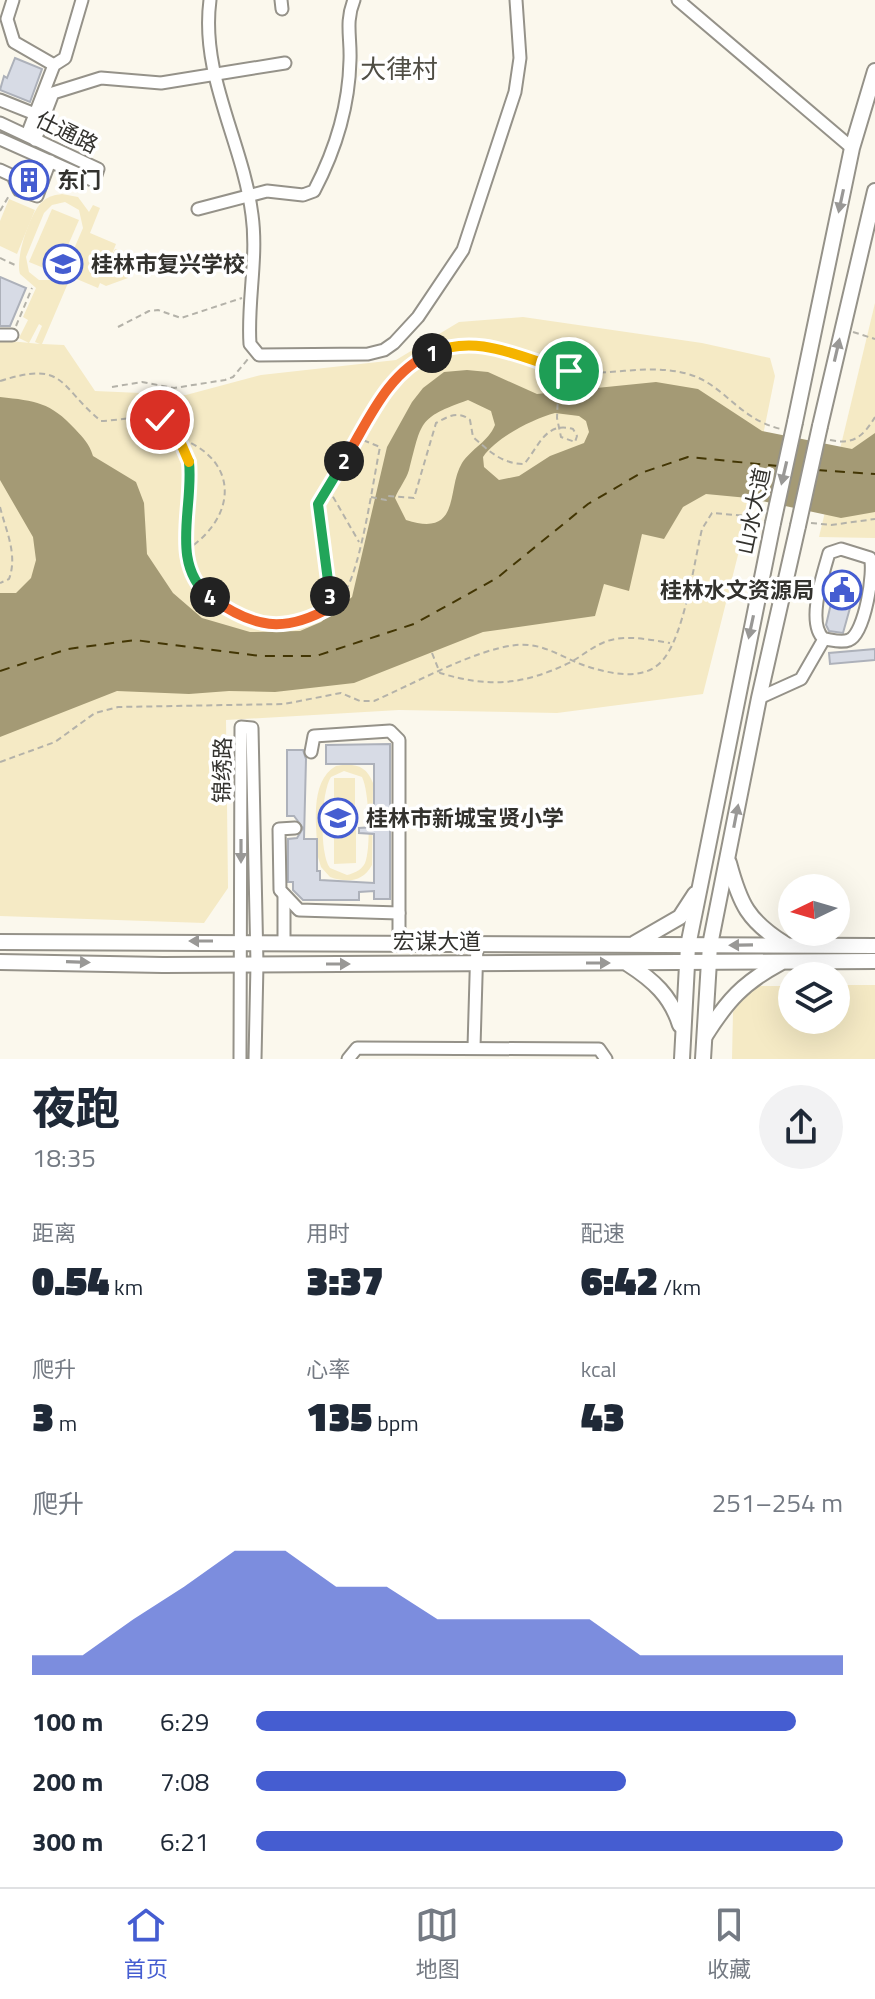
<!DOCTYPE html>
<html lang="zh">
<head>
<meta charset="utf-8">
<style>
  :root { --surface:#fff; --page:#f2f2f3; --text:#1f2937; --muted:#747a83; --line:#e0e1e3; --accent:#455dd1 }
  body { margin:0; font-family:"Titillium Web","Noto Sans SC",sans-serif; background:var(--page); color:var(--text); height:100vh; display:flex; flex-direction:column; font-size:30px; white-space:nowrap }
  * { box-sizing:border-box; margin:0 }
  p { font-size:26px; color:var(--muted) }
  .icon { flex:none; width:44px; height:44px; fill:none; stroke:currentColor; stroke-width:2; stroke-linecap:round; stroke-linejoin:round }
  .map { position:relative; height:1059px; overflow:hidden }
  .sheet { display:flex; flex-direction:column; background:var(--surface); flex:1 }
  .sheet>* { flex:none }
  .needle { width:52px; rotate:265deg }
  .tools { position:absolute; left:778px; top:874px; display:grid; gap:16px }
  .tools a { display:grid; place-items:center; width:72px; height:72px; border-radius:50%; background:var(--surface); box-shadow:0 8px 32px #0002; font-size:40px }
  .pin { position:absolute; display:grid; place-items:center; width:68px; height:68px; color:#fff; margin:-34px; border:4px solid #fff; border-radius:50%; box-shadow:0 2px 8px #0007 }
  .km { position:absolute; width:40px; height:40px; margin:-20px; border-radius:50%; background:#222; color:#fff; font-size:22px; line-height:40px; text-align:center }
  .round { display:grid; place-items:center; flex:none; width:84px; height:84px; border-radius:42px; background:var(--page) }
  .headline { display:flex; align-items:center; justify-content:space-between; height:136px; padding:0 32px }
  h1 { font-size:44px; font-weight:800; line-height:60px }
  .stats { display:grid; grid-template-columns:repeat(3,1fr); gap:12px; height:136px; padding:8px 32px }
  .stats div { display:grid; align-content:center }
  .stats b { font-size:40px; font-weight:800 }
  .stats small { font-size:22px; font-weight:400 }
  .stats p { font-size:22px }
  .chart { height:224px; padding:16px 32px }
  .chart p { display:flex; justify-content:space-between }
  .chart svg { width:100%; height:144px; margin-top:8px; fill:var(--accent); opacity:.7 }
  ul { padding:0 32px; list-style:none; font-size:26px }
  li { display:grid; grid-template-columns:128px 96px 1fr; align-items:center; height:60px }
  li i { height:20px; border-radius:10px; background:var(--accent) }
  .menu { display:flex; justify-content:space-around; align-items:center; height:112px; border-top:2px solid var(--line); background:var(--surface); font-size:22px; color:var(--muted) }
  .menu a { display:grid; justify-items:center; gap:4px }
  .menu .active { color:var(--accent) }
  .map>svg:first-child { display:block }
  .green { fill:#f5eac5; fill-rule:evenodd }
  .water { fill:#a49a75; fill-rule:evenodd }
  .lines { fill:none; stroke-linecap:round; stroke-linejoin:round }
  .ferry { stroke:#433604; stroke-width:2; stroke-dasharray:10 8; stroke-linecap:butt }
  .building { fill:#d7dbe5; stroke:#adb1ba; stroke-width:2 }
  .minor-casing { stroke:#959289; stroke-width:15 }
  .major-casing { stroke:#959289; stroke-width:18 }
  .path { stroke:#b4b2a9; stroke-width:2; stroke-dasharray:6 4; stroke-linecap:butt }
  .minor { stroke:#fff; stroke-width:11 }
  .major { stroke:#fff; stroke-width:14 }
  .major-bridge-casing { stroke:#959289; stroke-width:18; stroke-linecap:butt }
  .major-bridge { stroke:#fff; stroke-width:14 }
  .oneway { fill:#999896 }
  .split-1-casing { stroke:#fff; stroke-width:16 }
  .split-2-casing { stroke:#fff; stroke-width:16 }
  .split-3-casing { stroke:#fff; stroke-width:16 }
  .split-4-casing { stroke:#fff; stroke-width:16 }
  .split-5-casing { stroke:#fff; stroke-width:16 }
  .split-6-casing { stroke:#fff; stroke-width:16 }
  .split-1 { stroke:#f5b400; stroke-width:10 }
  .split-2 { stroke:#f0652b; stroke-width:10 }
  .split-3 { stroke:#22a559; stroke-width:10 }
  .split-4 { stroke:#f0652b; stroke-width:10 }
  .split-5 { stroke:#22a559; stroke-width:10 }
  .split-6 { stroke:#f5b400; stroke-width:10 }
  .labels { text-anchor:middle; stroke-width:7; stroke-linejoin:round; paint-order:stroke }
  .street-label { font-size:22px; fill:#33322e; stroke:#fff }
  .poi-label { font-size:22px; font-weight:bold; fill:#33322e; stroke:#fff; text-anchor:start }
  .quarter-label { font-size:26px; fill:#504e45; stroke:#fff }
</style>
</head>
<body>
<div class="map">
<svg width="875" height="1059" viewBox="0 0 875 1059">
  <rect width="100%" height="100%" fill="#fbf8ed"/>
  <!-- green -->
  <g class="green">
    <path d="M62 194 78 197 89 212 93 205 100 208 90 233 116 244 110 259 115 249 121 251 128 278 106 286 100 283 98 288 72 277 74 269 42 344 64 345 95 391 186 395 261 375 396 360 459 322 523 317 702 343 770 358 775 376 742 539 703 694 557 713 399 710 226 720 228 888 204 923 0 916V340L40 344 35 342 42 326 39 324 29 343 19 338 28 320 23 317 36 288 20 274C15 258 30 212 43 201 49 196 55 195 62 194ZM65 202 79 210 83 228 64 272 53 280H39L29 272 26 257 44 213 52 205Z"/>
    <polygon points="9,199 35,210 17,254 0,246 0,221"/>
    <polygon points="52,209 79,220 56,273 29,262"/>
    <polygon points="875,303 875,538 819,537"/>
    <path d="M336 766C354 763 366 765 373 783L372 865C363 882 347 883 330 877L321 867 318 857C317 829 308 782 336 766ZM344 771 362 777C369 790 371 844 366 860 364 869 355 873 347 875L330 868C319 853 321 792 331 777Z"/>
    <rect x="334" y="778" width="21" height="40"/>
    <polygon points="334,823 356,823 356,863 334,864"/>
    <polygon points="836,985 875,985 875,1059 732,1059 733,1012 752,986 792,986 792,1020 836,1020"/>
  </g>
  <!-- water -->
  <path class="water" d="M467 370 488 372 537 394 656 382 698 389 762 431 852 449 875 433V512L841 518 748 498 706 494 683 507 664 539 642 534 629 591 604 584 595 616 483 632 354 683 275 692 229 691 189 694 117 691 0 737V593H16L31 578 36 560 33 537 0 480V397C36 401 50 402 75 429 84 439 89 443 93 456L136 482 144 503 147 554 173 593 202 618 250 632 300 631 321 622 352 597 387 447 412 402 423 388 444 372ZM468 400 491 411 495 425C488 442 472 448 462 463 446 489 462 538 406 520L395 498C399 488 406 480 409 470 422 422 417 418 468 400ZM555 413 579 416 586 421 589 432 584 443 550 456 519 476 499 480 484 467 483 457C496 438 532 419 555 413Z"/>
  <g class="lines">
    <!-- ferry -->
    <g class="ferry">
      <polyline points="817,470 875,474"/>
      <polyline points="0,671 68,649 135,640 260,656 316,656 414,624 497,578 588,504 641,473 688,457 779,466"/>
    </g>
  </g>
  <!-- building -->
  <g class="building">
    <polygon points="15,58 42,69 30,102 0,90 4,76 7,78"/>
    <polygon points="0,277 26,288 10,326 0,326"/>
    <polygon points="837,578 857,583 843,633 829,631 826,625"/>
    <polygon points="875,649 875,660 830,664 829,653"/>
    <polygon points="390,744 390,899 374,899 374,891 359,892 359,900 303,900 293,890 293,882 288,882 288,839 297,838 303,828 294,816 287,816 287,750 303,750 306,759 304,839 317,839 317,871 320,871 320,880 374,883 374,834 359,833 359,828 374,827 374,764 326,764 326,745"/>
  </g>
  <g class="lines">
    <!-- minor casing -->
    <g class="minor-casing">
      <g id="minor">
        <polyline points="13,0 7,19 14,42 54,65"/>
        <path d="M210 0C200 76 243 142 252 215 258 258 247 302 250 344L259 355 368 354 384 350 394 343 418 317 463 250 515 92 520 58 516 0"/>
        <polyline points="281,0 282,9"/>
        <polyline points="678,0 852,148"/>
        <polyline points="0,100 35,114"/>
        <polyline points="0,123 98,169 94,181 0,139"/>
        <polyline points="27,135 54,65 65,58 82,0"/>
        <polyline points="35,140 53,93 101,78 161,83 285,63"/>
        <polyline points="0,170 13,176 19,190 37,196 50,161"/>
        <path d="M198 209 267 191 303 195 314 191C335 151 349 106 350 60 351 38 345 22 354 0"/>
        <polyline points="0,335 12,335"/>
        <path d="M759 698 801 679 824 639C832 640 842 643 849 640 865 634 875 569 870 558L841 549 829 553C823 574 806 624 824 639"/>
        <polyline points="311,752 314,736 390,731 399,740 399,942"/>
        <polyline points="295,828 279,829 280,890 299,910 399,913"/>
        <polyline points="284,941 284,895"/>
        <polyline points="474,1047 477,943"/>
        <polyline points="240,1059 241,727 252,728 257,964 255,1059"/>
        <polyline points="348,1059 357,1048 599,1049 606,1059"/>
      </g>
    </g>
    <!-- major casing -->
    <g class="major-casing">
      <g id="major">
        <polyline points="795,422 852,148 875,71"/>
        <polyline points="820,426 875,191"/>
        <path d="M729 863C740 904 748 921 785 944"/>
        <polyline points="0,942 875,946"/>
        <polyline points="635,943 680,917 695,894"/>
        <polyline points="0,962 163,965 875,961"/>
        <path d="M628 964C653 980 671 996 680 1025"/>
        <path d="M705 1036C727 1001 743 983 780 963"/>
        <polyline points="682,1059 688,946 773,523"/>
        <polyline points="703,1059 710,945 759,698 798,526"/>
      </g>
    </g>
    <!-- path -->
    <g class="path">
      <polyline points="0,211 10,194"/>
      <polyline points="0,258 15,265"/>
      <polyline points="16,326 32,288"/>
      <polyline points="118,327 149,311 158,310 181,318 242,298"/>
      <polyline points="853,332 875,339"/>
      <path d="M0 381C66 360 58 386 101 421 127 420 156 410 176 432 212 474 167 535 194 581 204 596 223 606 237 615 256 627 294 628 314 617 325 611 335 606 343 595 361 570 373 481 380 447L358 438C386 376 432 331 503 349 527 355 548 369 573 372 611 376 650 363 688 374 724 384 738 419 781 429"/>
      <polyline points="112,387 142,382 174,388 225,380 233,377 248,359"/>
      <path d="M182 439C240 462 236 517 188 549"/>
      <path d="M830 440C853 445 863 437 875 417"/>
      <polyline points="328,488 359,542"/>
      <path d="M371 497 386 500 388 496 414 498 436 423C447 417 458 410 470 420L473 437C489 451 502 464 524 464 539 447 545 421 573 429L577 436 575 442 561 437 557 418 559 371"/>
      <path d="M0 507C6 531 18 555 9 579L0 583"/>
      <polyline points="811,523 831,525 875,519"/>
      <polyline points="331,606 318,504 357,440"/>
      <path d="M432 653 440 673C490 688 524 685 571 662 585 654 598 642 615 639 633 636 652 640 670 643"/>
      <path d="M0 762 55 742 95 713 118 707 284 704 341 693 360 701H374C413 684 476 649 516 645 543 642 562 658 586 666 608 673 642 682 661 662 684 639 694 562 702 529L712 513 761 517"/>
    </g>
    <!-- minor -->
    <use href="#minor" class="minor"/>
    <!-- major -->
    <use href="#major" class="major"/>
    <!-- major-bridge casing -->
    <g class="major-bridge-casing">
      <g id="major-bridge">
        <polyline points="773,523 795,422"/>
        <polyline points="798,526 820,426"/>
      </g>
    </g>
    <!-- major-bridge -->
    <use href="#major-bridge" class="major-bridge"/>
  </g>
  <!-- one-way arrows -->
  <defs><path id="oneway-solid" d="M-6-.8H1V-3.2L6.5 0L1 3.2V.8H-6Z" transform="scale(2)"/></defs>
  <g class="oneway">
    <use href="#oneway-solid" transform="translate(841 201) rotate(102)"/>
    <use href="#oneway-solid" transform="translate(837 350) rotate(-77)"/>
    <use href="#oneway-solid" transform="translate(784 473) rotate(103)"/>
    <use href="#oneway-solid" transform="translate(751 627) rotate(102)"/>
    <use href="#oneway-solid" transform="translate(736 816) rotate(-79)"/>
    <use href="#oneway-solid" transform="translate(241 851) rotate(90)"/>
    <use href="#oneway-solid" transform="translate(201 941) rotate(180)"/>
    <use href="#oneway-solid" transform="translate(741 945) rotate(179)"/>
    <use href="#oneway-solid" transform="translate(78 962) rotate(2)"/>
    <use href="#oneway-solid" transform="translate(598 963)"/>
    <use href="#oneway-solid" transform="translate(338 964)"/>
  </g>
  <g class="lines">
    <!-- split-1 casing -->
    <g class="split-1-casing">
      <path id="split-1" d="M432 353C480 332 523 360 569 371"/>
    </g>
    <!-- split-2 casing -->
    <g class="split-2-casing">
      <path id="split-2" d="M344 461C368 422 387 372 432 353"/>
    </g>
    <!-- split-3 casing -->
    <g class="split-3-casing">
      <polyline id="split-3" points="330,596 318,504 344,461"/>
    </g>
    <!-- split-4 casing -->
    <g class="split-4-casing">
      <path id="split-4" d="M210 597C253 628 284 634 331 607L330 596"/>
    </g>
    <!-- split-5 casing -->
    <g class="split-5-casing">
      <path id="split-5" d="M189 462C194 507 169 564 210 597"/>
    </g>
    <!-- split-6 casing -->
    <g class="split-6-casing">
      <polyline id="split-6" points="160,420 176,432 189,462"/>
    </g>
    <!-- split-1 -->
    <use href="#split-1" class="split-1"/>
    <!-- split-2 -->
    <use href="#split-2" class="split-2"/>
    <!-- split-3 -->
    <use href="#split-3" class="split-3"/>
    <!-- split-4 -->
    <use href="#split-4" class="split-4"/>
    <!-- split-5 -->
    <use href="#split-5" class="split-5"/>
    <!-- split-6 -->
    <use href="#split-6" class="split-6"/>
  </g>
  <!-- icons -->
  <defs>
    <g id="building-ring" transform="scale(2)"><circle r="9.5" fill="#fff" stroke="#455dd1" stroke-width="1.5"/><path d="M-4-6H4V6H1V3H-1V6H-4ZM-2.5-4.3h1.7v1.8h-1.7ZM.8-4.3h1.7v1.8H.8ZM-2.5-1h1.7V.8h-1.7ZM.8-1h1.7V.8H.8Z" fill="#455dd1"/></g>
    <g id="school-ring" transform="scale(2)"><circle r="9.5" fill="#fff" stroke="#455dd1" stroke-width="1.5"/><path d="M0-5L7-2L0 1L-7-2ZM-4 1L0 2.5L4 1V4Q0 6-4 4Z" fill="#455dd1"/></g>
    <g id="civic-ring" transform="scale(2)"><circle r="9.5" fill="#fff" stroke="#455dd1" stroke-width="1.5"/><path d="M-.6-6.5H3V-4.5H.6V-3L4-1V1h2V6H-6V1h2V-1L-.6-3ZM-1.2 2.5V6h2.4V2.5Z" fill="#455dd1"/></g>
  </defs>
  <g fill-rule="evenodd">
    <use href="#building-ring" x="29" y="180"/>
    <use href="#school-ring" x="63" y="264"/>
    <use href="#civic-ring" x="842" y="590"/>
    <use href="#school-ring" x="338" y="818"/>
  </g>
  <g class="labels">
    <!-- street labels -->
    <g class="street-label">
      <text transform="translate(67 132) rotate(26)" y="8">仕通路</text>
      <text transform="translate(753 511) rotate(-78)" y="8">山水大道</text>
      <text transform="translate(222 770) rotate(-89)" y="8">锦绣路</text>
      <text x="437" y="949">宏谋大道</text>
    </g>
    <!-- poi labels -->
    <g class="poi-label">
      <text x="57" y="188">东门</text>
      <text x="91" y="272">桂林市复兴学校</text>
      <text x="814" y="598" text-anchor="end">桂林水文资源局</text>
      <text x="366" y="826">桂林市新城宝贤小学</text>
    </g>
    <!-- quarter labels -->
    <g class="quarter-label">
      <text x="399" y="78">大律村</text>
    </g>
  </g>
</svg>
<div class="tools">
<a><svg class="needle" viewBox="-14 -14 28 28"><path d="M0-13l5 13h-10z" fill="#e53935"/><path d="M0 13l5-13h-10z" fill="#747a83"/></svg></a>
<a><svg class="icon" aria-label="layers" viewBox="0 0 24 24"><path d="M12 4l9 5-9 5-9-5zM3 14l9 5 9-5"/></svg></a>
</div>
<div class="pin" style="left:569px;top:371px;background:#1e9e55"><svg class="icon" aria-label="arrive" viewBox="0 0 24 24"><path d="M6 21V4h12l-3 4 3 4H6"/></svg></div>
<div class="pin" style="left:160px;top:420px;background:#d93025"><svg class="icon" aria-label="check" viewBox="0 0 24 24"><path d="M5 12l5 5 9-10"/></svg></div>
<b class="km" style="left:432px;top:353px">1</b>
<b class="km" style="left:344px;top:461px">2</b>
<b class="km" style="left:330px;top:596px">3</b>
<b class="km" style="left:210px;top:597px">4</b>
</div>
<section class="sheet">
<div class="headline"><div><h1>夜跑</h1><p>18:35</p></div><a class="round"><svg class="icon" aria-label="share" viewBox="0 0 24 24"><path d="M12 15V3M7 8l5-5 5 5M5 13v7h14v-7"/></svg></a></div>
<div class="stats">
<div><p>距离</p><b>0.54<small> km</small></b></div>
<div><p>用时</p><b>3:37</b></div>
<div><p>配速</p><b>6:42<small> /km</small></b></div>
</div>
<div class="stats">
<div><p>爬升</p><b>3<small> m</small></b></div>
<div><p>心率</p><b>135<small> bpm</small></b></div>
<div><p>kcal</p><b>43</b></div>
</div>
<div class="chart"><p><span>爬升</span>251–254 m</p>
<svg viewBox="0 0 160 44" preserveAspectRatio="none"><path d="M0 44V38L10 38L20 27L30 17L40 6L50 6L60 17L70 17L80 27L90 27L100 27L110 27L120 38L130 38L140 38L150 38L160 38V44z"/></svg>
</div>
<ul>
<li><b>100 m</b>6:29<i style="width:92%"></i></li>
<li><b>200 m</b>7:08<i style="width:63%"></i></li>
<li><b>300 m</b>6:21<i style="width:100%"></i></li>
</ul>
</section>
<nav class="menu">
<a class="active"><svg class="icon" aria-label="home" viewBox="0 0 24 24"><path d="M3 11l9-7 9 7M6 9v11h12V9"/></svg>首页</a>
<a><svg class="icon" aria-label="map" viewBox="0 0 24 24"><path d="M3 6l6-2 6 2 6-2v14l-6 2-6-2-6 2zM9 4v14M15 6v14"/></svg>地图</a>
<a><svg class="icon" aria-label="saved" viewBox="0 0 24 24"><path d="M7 4h10v16l-5-4-5 4z"/></svg>收藏</a>
</nav>
</body>
</html>
